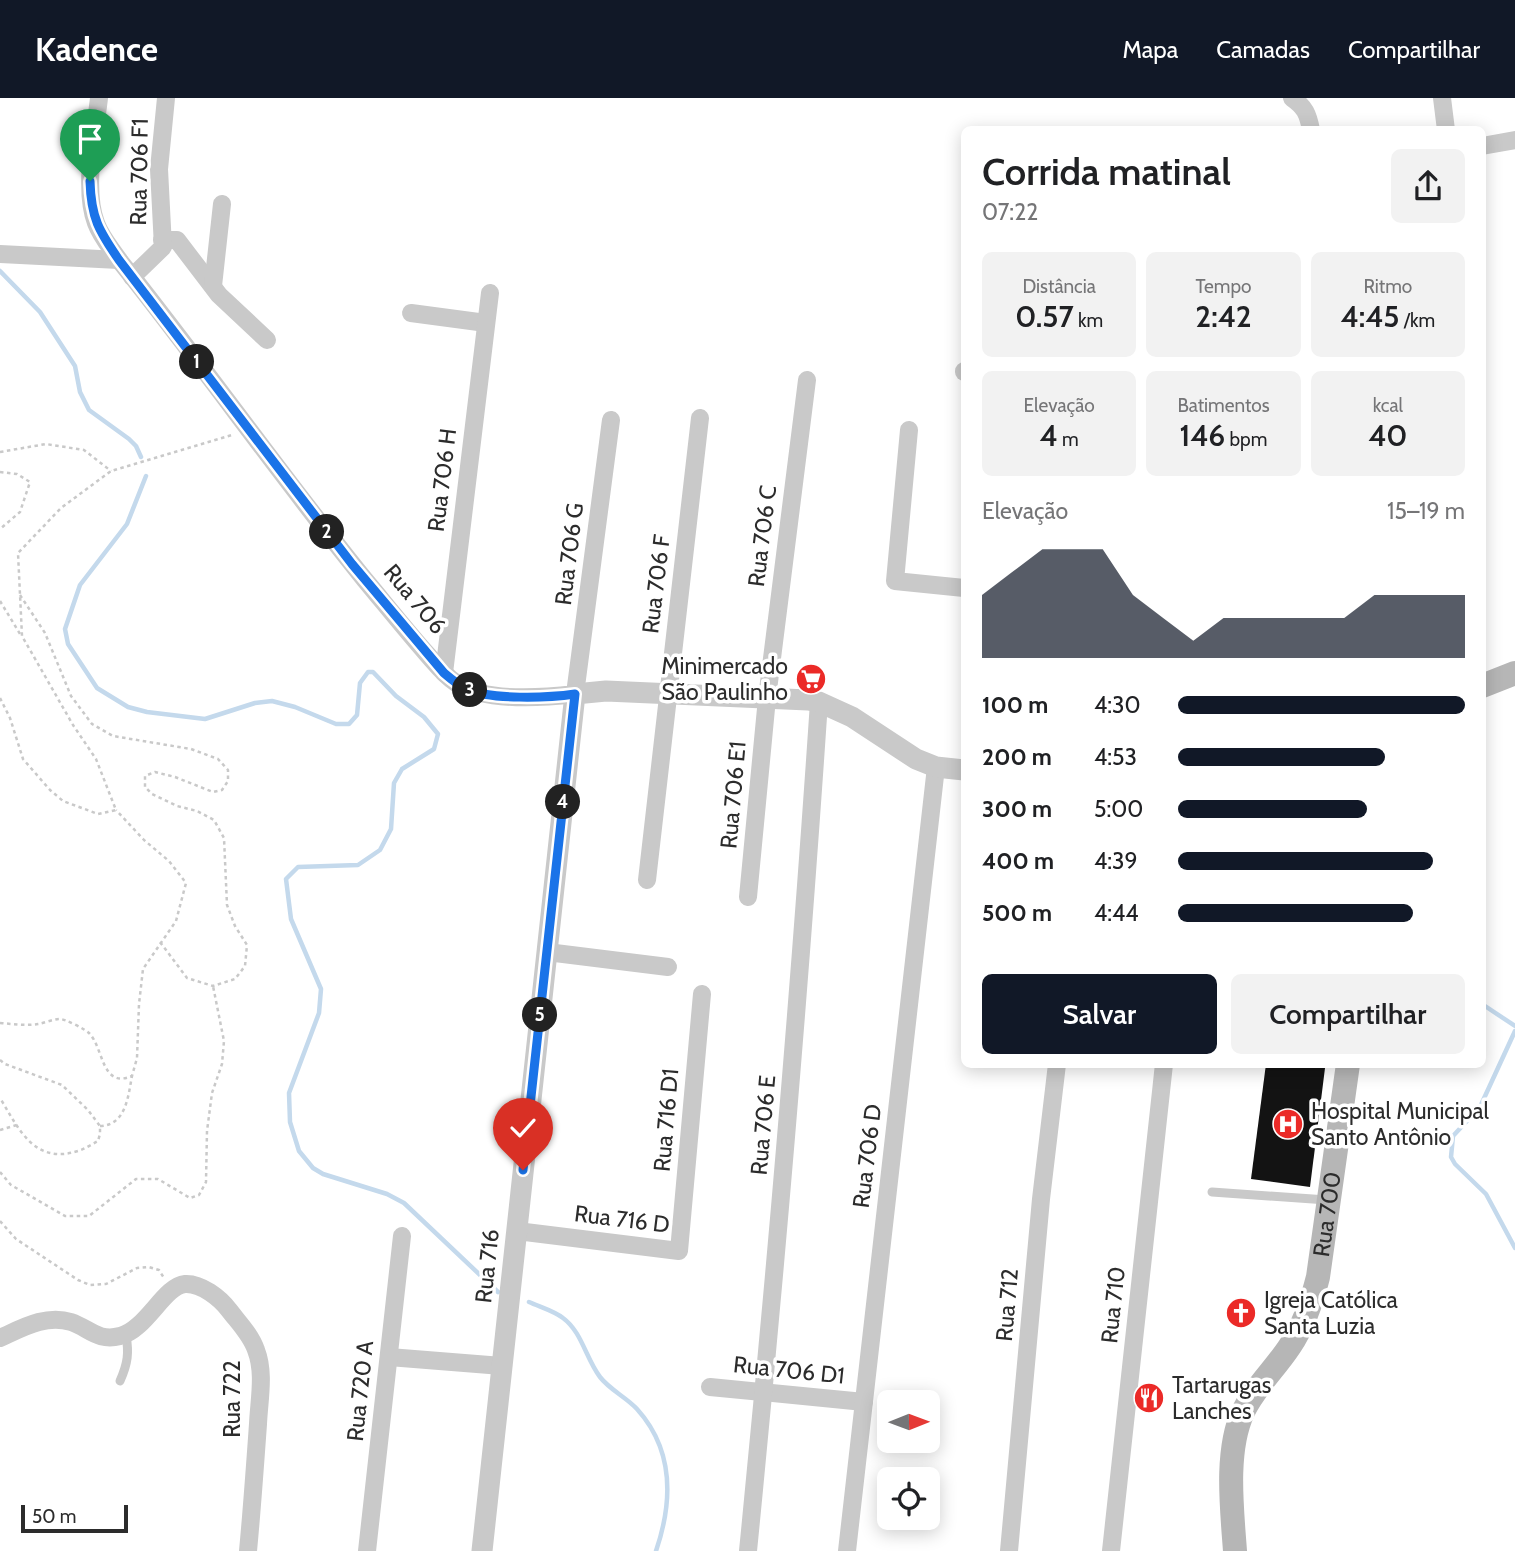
<!DOCTYPE html>
<html lang="pt">
<head>
<meta charset="utf-8">
<style>
  :root { --surface:#fff; --page:#f2f2f2; --text:#202124; --muted:#757577; --accent:#111827 }
  body { margin:0; font-family:Cabin,sans-serif; background:var(--page); color:var(--text); height:100vh; display:flex; flex-direction:column; font-size:26px; white-space:nowrap }
  * { box-sizing:border-box; margin:0 }
  p { font-size:23px; color:var(--muted) }
  .icon { flex:none; width:38px; height:38px; fill:none; stroke:currentColor; stroke-width:2; stroke-linecap:round; stroke-linejoin:round }
  .map { position:relative; flex:1; overflow:hidden }
  .side { position:absolute; left:961px; top:28px; width:525px; height:942px; display:flex; flex-direction:column; background:var(--surface); border-radius:10px; box-shadow:0 4px 18px #0003 }
  .side>* { flex:none }
  .needle { width:46px; rotate:89deg }
  .tools { position:absolute; left:877px; top:1292px; display:grid; gap:14px }
  .tools a { display:grid; place-items:center; width:63px; height:63px; border-radius:10px; background:var(--surface); box-shadow:0 4px 18px #0003; font-size:35px }
  .scale { position:absolute; left:21px; bottom:18px; width:107px; box-sizing:border-box; padding-left:7px; border:4px solid #2c2c2c; border-top:0; font-size:19px; line-height:24px; white-space:nowrap; color:#2c2c2c; -webkit-text-stroke:5px #fff; paint-order:stroke }
  .pin { position:absolute; display:grid; place-items:center; width:60px; height:60px; color:#fff; margin:-72px -30px; border-radius:50% 50% 50% 0; rotate:-45deg; box-shadow:0 0 7px #0007 }
  .pin .icon { rotate:45deg }
  .km { position:absolute; width:35px; height:35px; margin:-18px; border-radius:50%; background:#222; color:#fff; font-size:19px; line-height:35px; text-align:center }
  .round { display:grid; place-items:center; flex:none; width:74px; height:74px; border-radius:10px; background:var(--page) }
  .summary { display:flex; align-items:center; justify-content:space-between; height:119px; padding:0 21px }
  h1 { font-size:38px; font-weight:600; line-height:52px }
  .stats { display:grid; grid-template-columns:repeat(3,1fr); gap:10px; height:119px; padding:7px 21px }
  .stats div { display:grid; align-content:center; border-radius:10px; background:var(--page); text-align:center }
  .stats b { font-size:30px; font-weight:600 }
  .stats small { font-size:19px; font-weight:400 }
  .stats p { font-size:19px }
  .chart { height:196px; padding:14px 21px }
  .chart p { display:flex; justify-content:space-between }
  .chart svg { width:100%; height:126px; margin-top:7px; fill:var(--accent); opacity:.7 }
  .primary-button { display:flex; gap:14px; margin-top:auto; padding:14px 21px }
  .primary-button a { flex:1; height:80px; border-radius:10px; background:var(--accent); color:#fff; font-size:28px; font-weight:600; line-height:80px; text-align:center }
  .primary-button a+a { background:var(--page); color:var(--text) }
  ul { padding:0 21px; list-style:none; font-size:23px }
  li { display:grid; grid-template-columns:112px 84px 1fr; align-items:center; height:52px }
  li i { height:18px; border-radius:9px; background:var(--accent) }
  header { display:flex; align-items:center; gap:42px; box-sizing:border-box; height:98px; padding:0 35px; background:var(--accent); color:#fff }
  header strong { font-size:33px }
  nav { display:flex; gap:38px; margin-inline-start:auto; font-size:24px }
  .map>svg:first-child { display:block }
  .lines { fill:none; stroke-linecap:round; stroke-linejoin:round }
  .stream { stroke:#c4d9ec; stroke-width:4.5 }
  .building { fill:#131313 }
  .path { stroke:#c9c9c9; stroke-width:2.5; stroke-dasharray:3.5 3.5; stroke-linecap:butt }
  .service { stroke:#c9c9c9; stroke-width:9 }
  .minor { stroke:#c9c9c9; stroke-width:18 }
  .tertiary { stroke:#c9c9c9; stroke-width:21 }
  .secondary { stroke:#b6b6b6; stroke-width:24 }
  .route-casing { stroke:#fff; stroke-width:14 }
  .route { stroke:#1a73e8; stroke-width:9 }
  .labels { text-anchor:middle; stroke-width:7; stroke-linejoin:round; paint-order:stroke }
  .street-label { font-size:23px; fill:#2c2c2c; stroke:#fff }
  .poi-label { font-size:23px; fill:#2c2c2c; stroke:#fff; text-anchor:start }
</style>
</head>
<body>
<header>
<strong>Kadence</strong>
<nav><a>Mapa</a><a>Camadas</a><a>Compartilhar</a></nav>
</header>
<div class="map">
<svg width="1515" height="1453" viewBox="0 0 1515 1453">
  <rect width="100%" height="100%" fill="#fff"/>
  <g class="lines">
    <!-- stream -->
    <g class="stream">
      <polyline points="0,173 40,214 75,268 80,294 89,312 129,341 136,348 141,359"/>
      <polyline points="146,378 127,426 80,487 65,531 68,546 97,590 128,609 147,614 205,621 255,605 272,603 295,609 336,626 349,626 357,617 360,585 368,574 373,574 396,598 424,619 438,636 434,651 402,671 394,685 391,731 380,752 358,767 298,769 286,781 291,821 321,891 319,915 289,995 290,1024 299,1053 313,1070 323,1076 387,1096 404,1105 498,1194"/>
      <polyline points="1482,906 1515,928"/>
      <polyline points="1515,933 1480,1009 1453,1038 1451,1059 1455,1066 1486,1096 1515,1150"/>
      <path d="M529 1204C540 1209 554 1213 563 1220 582 1234 586 1261 600 1279 610 1292 626 1299 637 1311 674 1352 673 1403 656 1453"/>
    </g>
  </g>
  <!-- building -->
  <polygon class="building" points="1266,966 1292,966 1325,970 1310,1089 1251,1081"/>
  <g class="lines">
    <!-- path -->
    <g class="path">
      <polyline points="0,354 46,346 84,352 111,373"/>
      <polyline points="0,374 17,376 30,384 20,414 0,431"/>
      <polyline points="20,497 45,535 71,598 92,626 113,638 191,651 218,661 228,672 228,683 222,692 213,694 175,679 155,674 145,678 145,689 152,696 177,708 197,713 214,722 224,740 227,807 235,828 247,847 245,868 235,881 213,888 187,880 160,844"/>
      <polyline points="0,503 20,536"/>
      <polyline points="0,600 10,620 23,661 50,692 63,703 98,716 116,712 96,661 73,627 22,538 18,455 61,410 111,373 232,337"/>
      <path d="M0 925C13 926 26 928 38 926 45 925 53 921 60 921 65 921 85 931 89 935 104 950 101 991 132 978L137 960 139 906 143 871 176 823 186 785 169 763 144 742 116 712"/>
      <path d="M0 962 5 966 62 987 88 1012 100 1028V1036L98 1043C92 1046 85 1051 78 1053 34 1067 19 1031 0 1000"/>
      <path d="M100 1028C126 1027 128 999 132 978"/>
      <polyline points="0,1032 17,1027"/>
      <polyline points="0,1074 11,1087 65,1118 89,1118 136,1081 158,1081 190,1100 199,1097 206,1084 207,1033 212,995 222,966 224,943 213,888"/>
      <polyline points="0,1123 16,1141 78,1182 90,1187 106,1186 137,1170 149,1169 159,1172 164,1180"/>
    </g>
    <!-- service -->
    <g class="service">
      <polyline points="1212,1094 1327,1102"/>
      <path d="M120 1283C128 1265 129 1255 126 1237"/>
    </g>
    <!-- minor -->
    <g class="minor">
      <path d="M99 0C95 36 83 91 96 125 101 139 111 150 119 162 203 267 280 377 365 482 385 506 405 531 426 555 435 565 444 577 456 585 485 604 541 600 575 596L611 322"/>
      <path d="M1292 0C1305 9 1308 16 1311 32"/>
      <polyline points="1442,0 1446,32"/>
      <polyline points="1482,48 1515,42"/>
      <polyline points="162,142 177,142 219,197 267,242"/>
      <polyline points="0,156 119,162"/>
      <polyline points="132,179 163,149 159,71 166,0"/>
      <polyline points="213,188 222,106"/>
      <polyline points="411,215 486,225"/>
      <polyline points="964,273 964,274"/>
      <polyline points="909,332 895,483 964,490"/>
      <polyline points="444,575 490,195"/>
      <polyline points="647,782 700,320"/>
      <polyline points="748,799 767,600 807,282"/>
      <polyline points="547,854 668,869"/>
      <polyline points="517,1133 679,1153 702,896"/>
      <path d="M0 1240C22 1230 46 1216 71 1224 89 1230 98 1244 120 1238 146 1232 164 1188 185 1186 201 1185 220 1200 229 1212 239 1225 251 1237 256 1252 265 1275 259 1302 258 1326 255 1368 252 1411 248 1453"/>
      <polyline points="389,1259 502,1268"/>
      <polyline points="710,1289 864,1304"/>
      <polyline points="367,1453 402,1138"/>
      <path d="M748 1453C776 1170 800 888 819 604"/>
      <polyline points="847,1453 936,669"/>
      <polyline points="1009,1453 1041,1101 1057,966"/>
      <polyline points="1111,1453 1164,966"/>
    </g>
    <!-- tertiary -->
    <polyline class="tertiary" points="482,1453 575,596 606,593 808,602 819,604 852,619 916,661 936,669 964,672"/>
    <!-- secondary -->
    <g class="secondary">
      <polyline points="1482,588 1515,575"/>
      <path id="s1" d="M1235 1453C1232 1411 1225 1353 1243 1314 1254 1290 1275 1271 1290 1248 1304 1227 1312 1203 1318 1179L1348 966"/>
    </g>
  </g>
  <g class="lines">
    <!-- route casing -->
    <g class="route-casing">
      <path id="route" d="M90 83C91 120 99 133 119 162L352 466 444 575C451 581 458 587 466 591 492 602 547 600 575 596L523 1072"/>
    </g>
    <!-- route -->
    <use href="#route" class="route"/>
  </g>
  <!-- icons -->
  <defs>
    <g id="supermarket-disc" transform="scale(1.575)"><circle r="9.5" fill="#eb2a27" stroke="#fff"/><path d="M-6-5.5h2.5l.6 2H6L4.5 2H-2.5L-4.4-4H-6ZM-1.5 3.2a1.3 1.3 0 1 0 .1 0ZM3 3.2a1.3 1.3 0 1 0 .1 0Z" fill="#fff"/></g>
    <g id="hospital-disc" transform="scale(1.575)"><circle r="9.5" fill="#eb2a27" stroke="#fff"/><path d="M-5-5h3v3.5h4V-5h3V5h-3V1.5h-4V5h-3Z" fill="#fff"/></g>
    <g id="church-disc" transform="scale(1.575)"><circle r="9.5" fill="#eb2a27" stroke="#fff"/><path d="M-1.2-6h2.4v3.5h3.3v2.4h-3.3V6h-2.4V-.1h-3.3v-2.4h3.3Z" fill="#fff"/></g>
    <g id="restaurant-disc" transform="scale(1.575)"><circle r="9.5" fill="#eb2a27" stroke="#fff"/><path d="M-5-6h1v4h1v-4h1v4h1v-4h1v5L-1.5 .5V6h-2V.5L-5-1ZM5-6V6H3V1.5H1.5Q1.5-4 5-6Z" fill="#fff"/></g>
  </defs>
  <g fill-rule="evenodd">
    <use href="#supermarket-disc" x="811" y="581"/>
    <use href="#hospital-disc" x="1288" y="1026"/>
    <use href="#church-disc" x="1241" y="1215"/>
    <use href="#restaurant-disc" x="1149" y="1300"/>
  </g>
  <g class="labels">
    <!-- street labels -->
    <g class="street-label">
      <text transform="translate(139 74) rotate(-89)" y="8">Rua 706 F1</text>
      <text transform="translate(442 382) rotate(-83)" y="8">Rua 706 H</text>
      <text transform="translate(762 438) rotate(-83)" y="8">Rua 706 C</text>
      <text transform="translate(569 456) rotate(-83)" y="8">Rua 706 G</text>
      <text transform="translate(656 486) rotate(-83)" y="8">Rua 706 F</text>
      <text transform="translate(415 501) rotate(50)" y="8">Rua 706</text>
      <text transform="translate(733 697) rotate(-85)" y="8">Rua 706 E1</text>
      <text transform="translate(666 1022) rotate(-85)" y="8">Rua 716 D1</text>
      <text transform="translate(763 1027) rotate(-85)" y="8">Rua 706 E</text>
      <text transform="translate(867 1058) rotate(-83)" y="8">Rua 706 D</text>
      <text dy="8" stroke="none"><textPath href="#s1" startOffset="360">Rua 700</textPath></text>
      <text transform="translate(622 1121) rotate(7)" y="8">Rua 716 D</text>
      <text transform="translate(487 1168) rotate(-84)" y="8">Rua 716</text>
      <text transform="translate(1007 1207) rotate(-85)" y="8">Rua 712</text>
      <text transform="translate(1113 1207) rotate(-84)" y="8">Rua 710</text>
      <text transform="translate(789 1272) rotate(6)" y="8">Rua 706 D1</text>
      <text transform="translate(360 1293) rotate(-84)" y="8">Rua 720 A</text>
      <text transform="translate(232 1301) rotate(-90)" y="8">Rua 722</text>
    </g>
    <!-- poi labels -->
    <g class="poi-label">
      <text x="788" y="576" text-anchor="end">Minimercado<tspan x="788" dy="26">São Paulinho</tspan></text>
      <text x="1311" y="1021">Hospital Municipal<tspan x="1311" dy="26">Santo Antônio</tspan></text>
      <text x="1264" y="1210">Igreja Católica<tspan x="1264" dy="26">Santa Luzia</tspan></text>
      <text x="1172" y="1295">Tartarugas<tspan x="1172" dy="26">Lanches</tspan></text>
    </g>
  </g>
</svg>
<div class="tools">
<a><svg class="needle" viewBox="-14 -14 28 28"><path d="M0-13l5 13h-10z" fill="#e53935"/><path d="M0 13l5-13h-10z" fill="#757577"/></svg></a>
<a><svg class="icon" aria-label="locate" viewBox="0 0 24 24"><circle cx="12" cy="12" r="6"/><path d="M12 2v4M12 18v4M2 12h4M18 12h4"/></svg></a>
</div>
<div class="scale">50 m</div>
<div class="pin" style="left:90px;top:83px;background:#1e9e55"><svg class="icon" aria-label="arrive" viewBox="0 0 24 24"><path d="M6 21V4h12l-3 4 3 4H6"/></svg></div>
<div class="pin" style="left:523px;top:1072px;background:#d93025"><svg class="icon" aria-label="check" viewBox="0 0 24 24"><path d="M5 12l5 5 9-10"/></svg></div>
<b class="km" style="left:197px;top:264px">1</b>
<b class="km" style="left:327px;top:434px">2</b>
<b class="km" style="left:470px;top:592px">3</b>
<b class="km" style="left:563px;top:704px">4</b>
<b class="km" style="left:540px;top:917px">5</b>
<section class="side">
<div class="summary"><div><h1>Corrida matinal</h1><p>07:22</p></div><a class="round"><svg class="icon" aria-label="share" viewBox="0 0 24 24"><path d="M12 15V3M7 8l5-5 5 5M5 13v7h14v-7"/></svg></a></div>
<div class="stats">
<div><p>Distância</p><b>0.57<small> km</small></b></div>
<div><p>Tempo</p><b>2:42</b></div>
<div><p>Ritmo</p><b>4:45<small> /km</small></b></div>
</div>
<div class="stats">
<div><p>Elevação</p><b>4<small> m</small></b></div>
<div><p>Batimentos</p><b>146<small> bpm</small></b></div>
<div><p>kcal</p><b>40</b></div>
</div>
<div class="chart"><p><span>Elevação</span>15–19 m</p>
<svg viewBox="0 0 160 44" preserveAspectRatio="none"><path d="M0 44V22L10 14L20 6L30 6L40 6L50 22L60 30L70 38L80 30L90 30L100 30L110 30L120 30L130 22L140 22L150 22L160 22V44z"/></svg>
</div>
<ul>
<li><b>100 m</b>4:30<i style="width:100%"></i></li>
<li><b>200 m</b>4:53<i style="width:72%"></i></li>
<li><b>300 m</b>5:00<i style="width:66%"></i></li>
<li><b>400 m</b>4:39<i style="width:89%"></i></li>
<li><b>500 m</b>4:44<i style="width:82%"></i></li>
</ul>
<div class="primary-button"><a>Salvar</a><a>Compartilhar</a></div>
</section>
</div>
</body>
</html>
